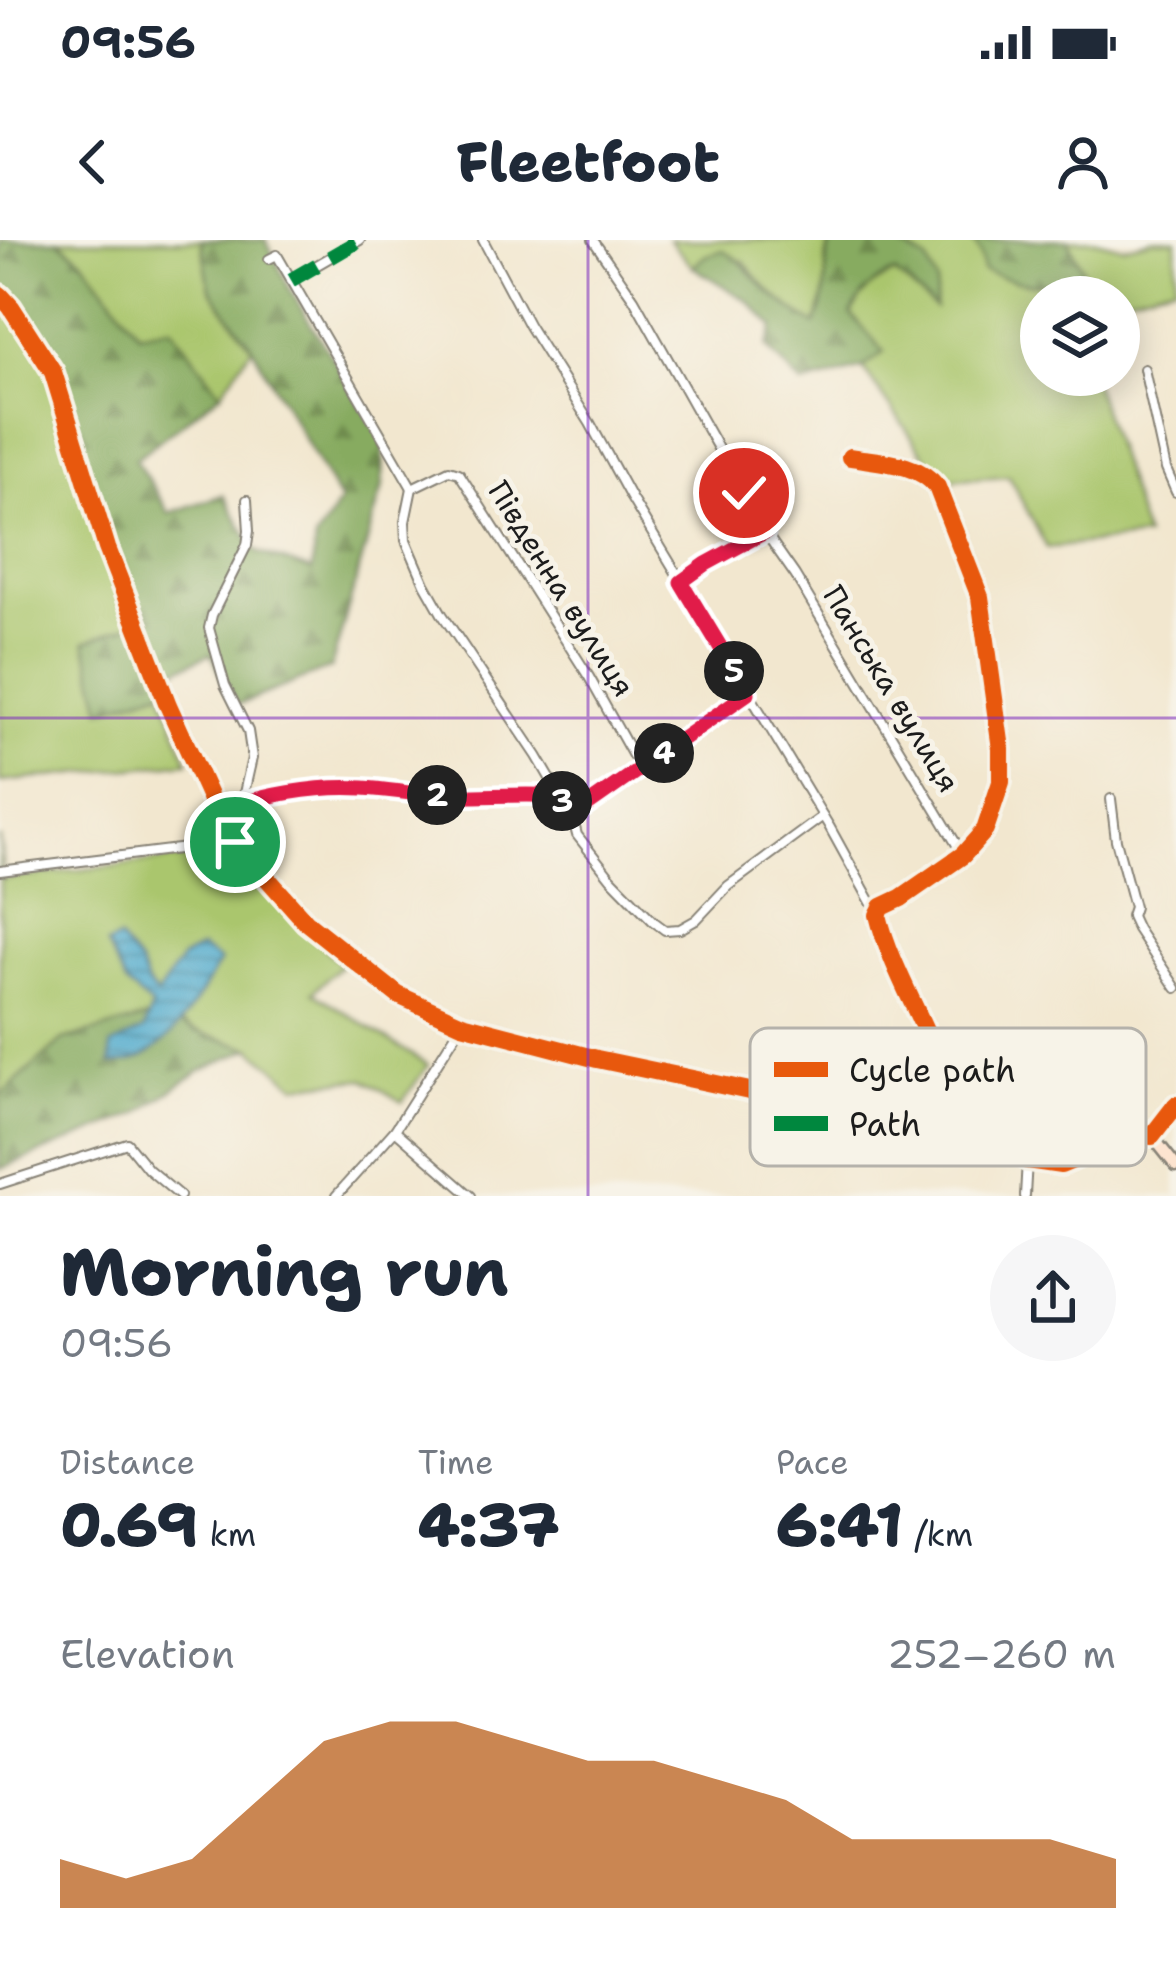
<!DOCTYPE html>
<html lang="en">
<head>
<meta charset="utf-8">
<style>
  :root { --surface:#fff; --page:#f6f6f7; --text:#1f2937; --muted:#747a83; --accent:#b45309 }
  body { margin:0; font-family:"Shantell Sans",sans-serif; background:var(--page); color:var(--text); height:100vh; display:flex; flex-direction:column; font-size:45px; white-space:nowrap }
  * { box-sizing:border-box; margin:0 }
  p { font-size:39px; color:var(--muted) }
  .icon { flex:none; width:66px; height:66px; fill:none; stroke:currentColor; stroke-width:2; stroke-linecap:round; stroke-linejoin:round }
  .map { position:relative; height:956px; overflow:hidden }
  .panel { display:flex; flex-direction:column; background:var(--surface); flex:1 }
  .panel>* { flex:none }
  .controls { position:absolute; left:1020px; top:36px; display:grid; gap:24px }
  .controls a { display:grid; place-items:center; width:120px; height:120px; border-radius:50%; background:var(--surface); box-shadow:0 6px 30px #0003; font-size:60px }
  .pin { position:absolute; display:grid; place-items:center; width:102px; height:102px; color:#fff; margin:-51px; border:6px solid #fff; border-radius:50%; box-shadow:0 3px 12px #0007 }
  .km { position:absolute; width:60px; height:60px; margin:-30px; border-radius:50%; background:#222; color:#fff; font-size:33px; line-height:60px; text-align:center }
  .round { display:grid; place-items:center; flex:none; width:126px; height:126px; border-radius:63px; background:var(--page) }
  .head { display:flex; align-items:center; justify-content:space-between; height:204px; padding:0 60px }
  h1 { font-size:66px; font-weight:800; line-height:90px }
  .stats { display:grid; grid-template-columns:repeat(3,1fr); gap:18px; height:204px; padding:12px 60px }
  .stats div { display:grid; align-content:center }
  .stats b { font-size:60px; font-weight:800 }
  .stats small { font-size:33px; font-weight:400 }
  .stats p { font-size:33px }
  .chart { height:336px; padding:24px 60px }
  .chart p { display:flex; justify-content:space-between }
  .chart svg { width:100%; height:216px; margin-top:12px; fill:var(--accent); opacity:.7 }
  .status { display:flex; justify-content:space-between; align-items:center; height:84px; padding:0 60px; background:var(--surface); direction:ltr }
  .status svg { height:33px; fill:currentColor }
  header { display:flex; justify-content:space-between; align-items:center; height:156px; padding:0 60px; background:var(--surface); font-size:54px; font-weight:800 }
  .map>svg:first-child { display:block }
  .green { fill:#aac66d; stroke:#637144; stroke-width:3 }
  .forest { fill:url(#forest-firs); stroke:#52643e; stroke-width:3 }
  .water { fill:url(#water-rules); stroke:#366374; stroke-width:3 }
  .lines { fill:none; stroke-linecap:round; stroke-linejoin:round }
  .street-casing { stroke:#878276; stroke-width:12 }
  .secondary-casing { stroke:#878276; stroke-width:15 }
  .street { stroke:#fff; stroke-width:8 }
  .secondary { stroke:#fde4d0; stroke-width:10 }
  .quiet { stroke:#00873e; stroke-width:15; stroke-dasharray:30 15; stroke-linecap:butt }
  .cycleway-casing { stroke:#f7f3e8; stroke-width:26 }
  .cycleway { stroke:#e8590c; stroke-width:18 }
  .route-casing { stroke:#fff; stroke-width:24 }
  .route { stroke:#e11d48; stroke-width:15 }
  .grid { fill:none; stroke:#7b2cbf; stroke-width:3; stroke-opacity:0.55 }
  .labels { text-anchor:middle; stroke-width:10; stroke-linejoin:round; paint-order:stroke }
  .street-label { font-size:30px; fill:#1c1c1c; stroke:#f7f3e8 }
  .key { fill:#f7f3e8; stroke:#b5b2ab; stroke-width:3 }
  .key-label { font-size:33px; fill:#1c1c1c }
</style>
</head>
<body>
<div class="status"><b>09:56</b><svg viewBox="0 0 49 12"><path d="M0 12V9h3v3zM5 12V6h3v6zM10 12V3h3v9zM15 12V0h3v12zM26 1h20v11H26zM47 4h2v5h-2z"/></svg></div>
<header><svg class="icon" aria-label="back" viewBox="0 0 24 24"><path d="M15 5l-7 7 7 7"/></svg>Fleetfoot<svg class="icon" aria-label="person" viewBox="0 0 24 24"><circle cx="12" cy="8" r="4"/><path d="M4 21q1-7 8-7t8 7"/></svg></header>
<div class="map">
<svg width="1176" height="956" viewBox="0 0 1176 956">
  <defs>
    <pattern id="forest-firs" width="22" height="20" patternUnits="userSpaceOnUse" patternTransform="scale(3)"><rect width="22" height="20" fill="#87ab60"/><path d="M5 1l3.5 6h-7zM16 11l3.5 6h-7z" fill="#6e8a4e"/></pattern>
    <pattern id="water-rules" width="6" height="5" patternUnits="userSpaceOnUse" patternTransform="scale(3)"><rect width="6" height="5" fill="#4faacd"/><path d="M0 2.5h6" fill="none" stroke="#418aa6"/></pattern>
  </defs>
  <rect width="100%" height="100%" fill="#f7f3e8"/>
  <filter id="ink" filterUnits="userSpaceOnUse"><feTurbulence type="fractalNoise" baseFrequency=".00833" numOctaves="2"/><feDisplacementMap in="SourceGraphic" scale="24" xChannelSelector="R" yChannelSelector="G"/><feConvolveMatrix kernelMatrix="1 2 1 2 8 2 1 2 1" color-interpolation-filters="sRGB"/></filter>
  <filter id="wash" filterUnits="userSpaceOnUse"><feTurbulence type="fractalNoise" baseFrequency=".004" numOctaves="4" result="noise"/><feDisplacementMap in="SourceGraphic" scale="48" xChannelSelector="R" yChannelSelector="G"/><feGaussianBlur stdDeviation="2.7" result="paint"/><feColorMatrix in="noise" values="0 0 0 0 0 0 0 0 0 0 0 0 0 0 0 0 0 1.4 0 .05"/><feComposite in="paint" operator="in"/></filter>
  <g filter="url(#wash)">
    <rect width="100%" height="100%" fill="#f2e7cf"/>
    <!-- green -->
    <g class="green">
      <polygon points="58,0 201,0 210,49 252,107 221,153 171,88 139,93 84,21"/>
      <path d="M669 0H831L826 16V61L815 86C787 67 764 49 744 21L705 16 693 27Z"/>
      <polygon points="892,0 969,0 976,5 982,16 1082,30 1068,0 1095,0 1123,7 1153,0 1176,0 1176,44 1119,58 1041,57 1041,135 1091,135 1145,297 1047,308 1009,236 942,240 863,128 883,111 851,74 864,50 895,33 935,66 927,21"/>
      <polygon points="0,55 53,132 136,382 103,469 162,450 188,522 0,542"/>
      <polygon points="0,597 3,639 232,612 341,725 313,752 428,825 402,862 364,839 296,845 251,808 194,791 162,774 63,800 0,856"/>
    </g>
    <!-- forest -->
    <g class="forest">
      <polygon points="0,0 58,0 84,21 139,93 171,87 221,153 135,219 169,273 223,255 257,312 312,331 315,300 340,262 252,107 210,49 201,0 266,0 290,50 384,201 383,246 331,428 237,465 211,414 168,433 162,450 102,469 85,402 135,383 53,132 0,55"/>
      <path d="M831 0H892L927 21 937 42 935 68 895 33C873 40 862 53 851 74L884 112 863 128 802 145 767 107 774 87 749 62 693 27 705 16 723 10C746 23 749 33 767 50 782 63 798 74 815 85 830 53 822 32 831 0Z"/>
      <path d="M969 0H1068L1083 30C1041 52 1025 44 983 31 982 17 981 8 969 0Z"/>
      <polygon points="162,774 194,791 251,808 199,831 138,874 0,929 0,856 63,800"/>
    </g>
    <!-- water -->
    <path class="water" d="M119 699 140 725 147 744 157 755 182 718 201 708 220 721C196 761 164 826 111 824V806L144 790 152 767 126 744 107 705Z"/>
  </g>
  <g filter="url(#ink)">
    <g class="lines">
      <!-- street casing -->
      <g class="street-casing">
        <g id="street">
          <polyline points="483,0 529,86 590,183 631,258 829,586 877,673"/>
          <polyline points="593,0 634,59 765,292 795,335 963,615"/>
          <polyline points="269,19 277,15 412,248"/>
          <polyline points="291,40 360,0"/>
          <polyline points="1144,129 1166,229 1176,252"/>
          <path d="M850 217C879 222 918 222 937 247L980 357 1001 509V542L985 590 963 615 901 658 882 667 878 675C895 745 945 807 953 880"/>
          <polyline points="412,248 405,282 406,300 425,344 442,374 537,516 572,576 577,595 611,638 653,681 665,690 680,689 696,680 728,646 823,576"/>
          <polyline points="412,248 449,230 459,233 589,437 641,530"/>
          <polyline points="681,342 706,324 765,292"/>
          <polyline points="1111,559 1116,600 1134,667 1131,676 1137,689 1176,748"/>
          <polyline points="242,562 252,518 248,491 225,445 209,388 212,375 247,305 249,291 247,260"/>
          <path d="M217 573C257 555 319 545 363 548 391 550 418 555 446 556 484 557 521 553 558 556"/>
          <polyline points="572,576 748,453"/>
          <polyline points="0,631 235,602"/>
          <polyline points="395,890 471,956"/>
          <polyline points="1152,896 1176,865"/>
          <polyline points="0,944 127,903 148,929 180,956"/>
          <polyline points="336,956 395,890 462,784"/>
          <polyline points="1025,956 1027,920"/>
        </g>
      </g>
      <!-- secondary casing -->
      <g class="secondary-casing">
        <polyline id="secondary" points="0,55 11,67 53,132 107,308 168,465 217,573 235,602 306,682 398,755 462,784 597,819 788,859 915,869 953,880 1027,920 1061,925 1133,895 1152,896 1176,926"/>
      </g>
      <!-- street -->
      <use href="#street" class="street"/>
      <!-- secondary -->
      <use href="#secondary" class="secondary"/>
      <!-- quiet -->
      <polyline class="quiet" points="291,40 360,0"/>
      <!-- cycleway casing -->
      <g class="cycleway-casing">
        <g id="cycleway">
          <polyline points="0,55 11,67 53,132 107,308 168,465 217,573 235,602 306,682 398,755 462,784 597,819 788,859 915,869 953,880 1027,920 1061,925 1133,895 1152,896 1176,865"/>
          <path d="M850 217C879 222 918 222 937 247L980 357 1001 509V542L985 590 963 615 901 658 882 667 878 675C895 745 945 807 953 880"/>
        </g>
      </g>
      <!-- cycleway -->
      <use href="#cycleway" class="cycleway"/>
    </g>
  </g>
  <g class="lines" filter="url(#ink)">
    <!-- route casing -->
    <g class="route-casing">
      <path id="route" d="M235 602 217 573C257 555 319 545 363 548 391 550 419 555 447 556 485 557 522 553 560 556L572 576 748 453 681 342 706 324 765 292 744 253"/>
    </g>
    <!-- route -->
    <use href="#route" class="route"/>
  </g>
  <!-- grid -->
  <path class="grid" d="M588 0V956M0 478H1176"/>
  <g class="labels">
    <!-- street labels -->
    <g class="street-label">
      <text transform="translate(561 349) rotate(58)" y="10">Південна вулиця</text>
      <text transform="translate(891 449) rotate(59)" y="10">Панська вулиця</text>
    </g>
  </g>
  <!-- legend -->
  <rect x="750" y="788" width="396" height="138" rx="18" class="key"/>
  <rect x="774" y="822" width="54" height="15" fill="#e8590c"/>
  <rect x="774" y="876" width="54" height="15" fill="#00873e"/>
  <g class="key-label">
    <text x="849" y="842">Cycle path</text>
    <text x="849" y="896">Path</text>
  </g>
</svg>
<div class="controls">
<a><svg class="icon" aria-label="layers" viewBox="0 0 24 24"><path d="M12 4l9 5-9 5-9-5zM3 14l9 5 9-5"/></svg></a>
</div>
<div class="pin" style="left:235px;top:602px;background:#1e9e55"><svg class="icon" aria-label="arrive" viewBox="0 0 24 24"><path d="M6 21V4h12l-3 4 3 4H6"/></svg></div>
<div class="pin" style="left:744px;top:253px;background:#d93025"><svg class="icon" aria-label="check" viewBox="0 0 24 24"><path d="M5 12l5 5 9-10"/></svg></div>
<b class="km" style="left:437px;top:555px">2</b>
<b class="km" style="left:562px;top:561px">3</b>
<b class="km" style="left:664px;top:513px">4</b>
<b class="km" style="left:734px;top:431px">5</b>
</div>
<section class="panel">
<div class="head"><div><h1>Morning run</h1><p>09:56</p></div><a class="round"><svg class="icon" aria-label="share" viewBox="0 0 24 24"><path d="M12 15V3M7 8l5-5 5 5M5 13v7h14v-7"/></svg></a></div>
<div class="stats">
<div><p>Distance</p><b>0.69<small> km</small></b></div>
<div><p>Time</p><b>4:37</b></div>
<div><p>Pace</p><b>6:41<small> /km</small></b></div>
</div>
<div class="chart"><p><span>Elevation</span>252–260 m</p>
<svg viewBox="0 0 160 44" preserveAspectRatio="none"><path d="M0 44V34L10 38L20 34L30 22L40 10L50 6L60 6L70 10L80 14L90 14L100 18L110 22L120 30L130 30L140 30L150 30L160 34V44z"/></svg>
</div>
</section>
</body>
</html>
